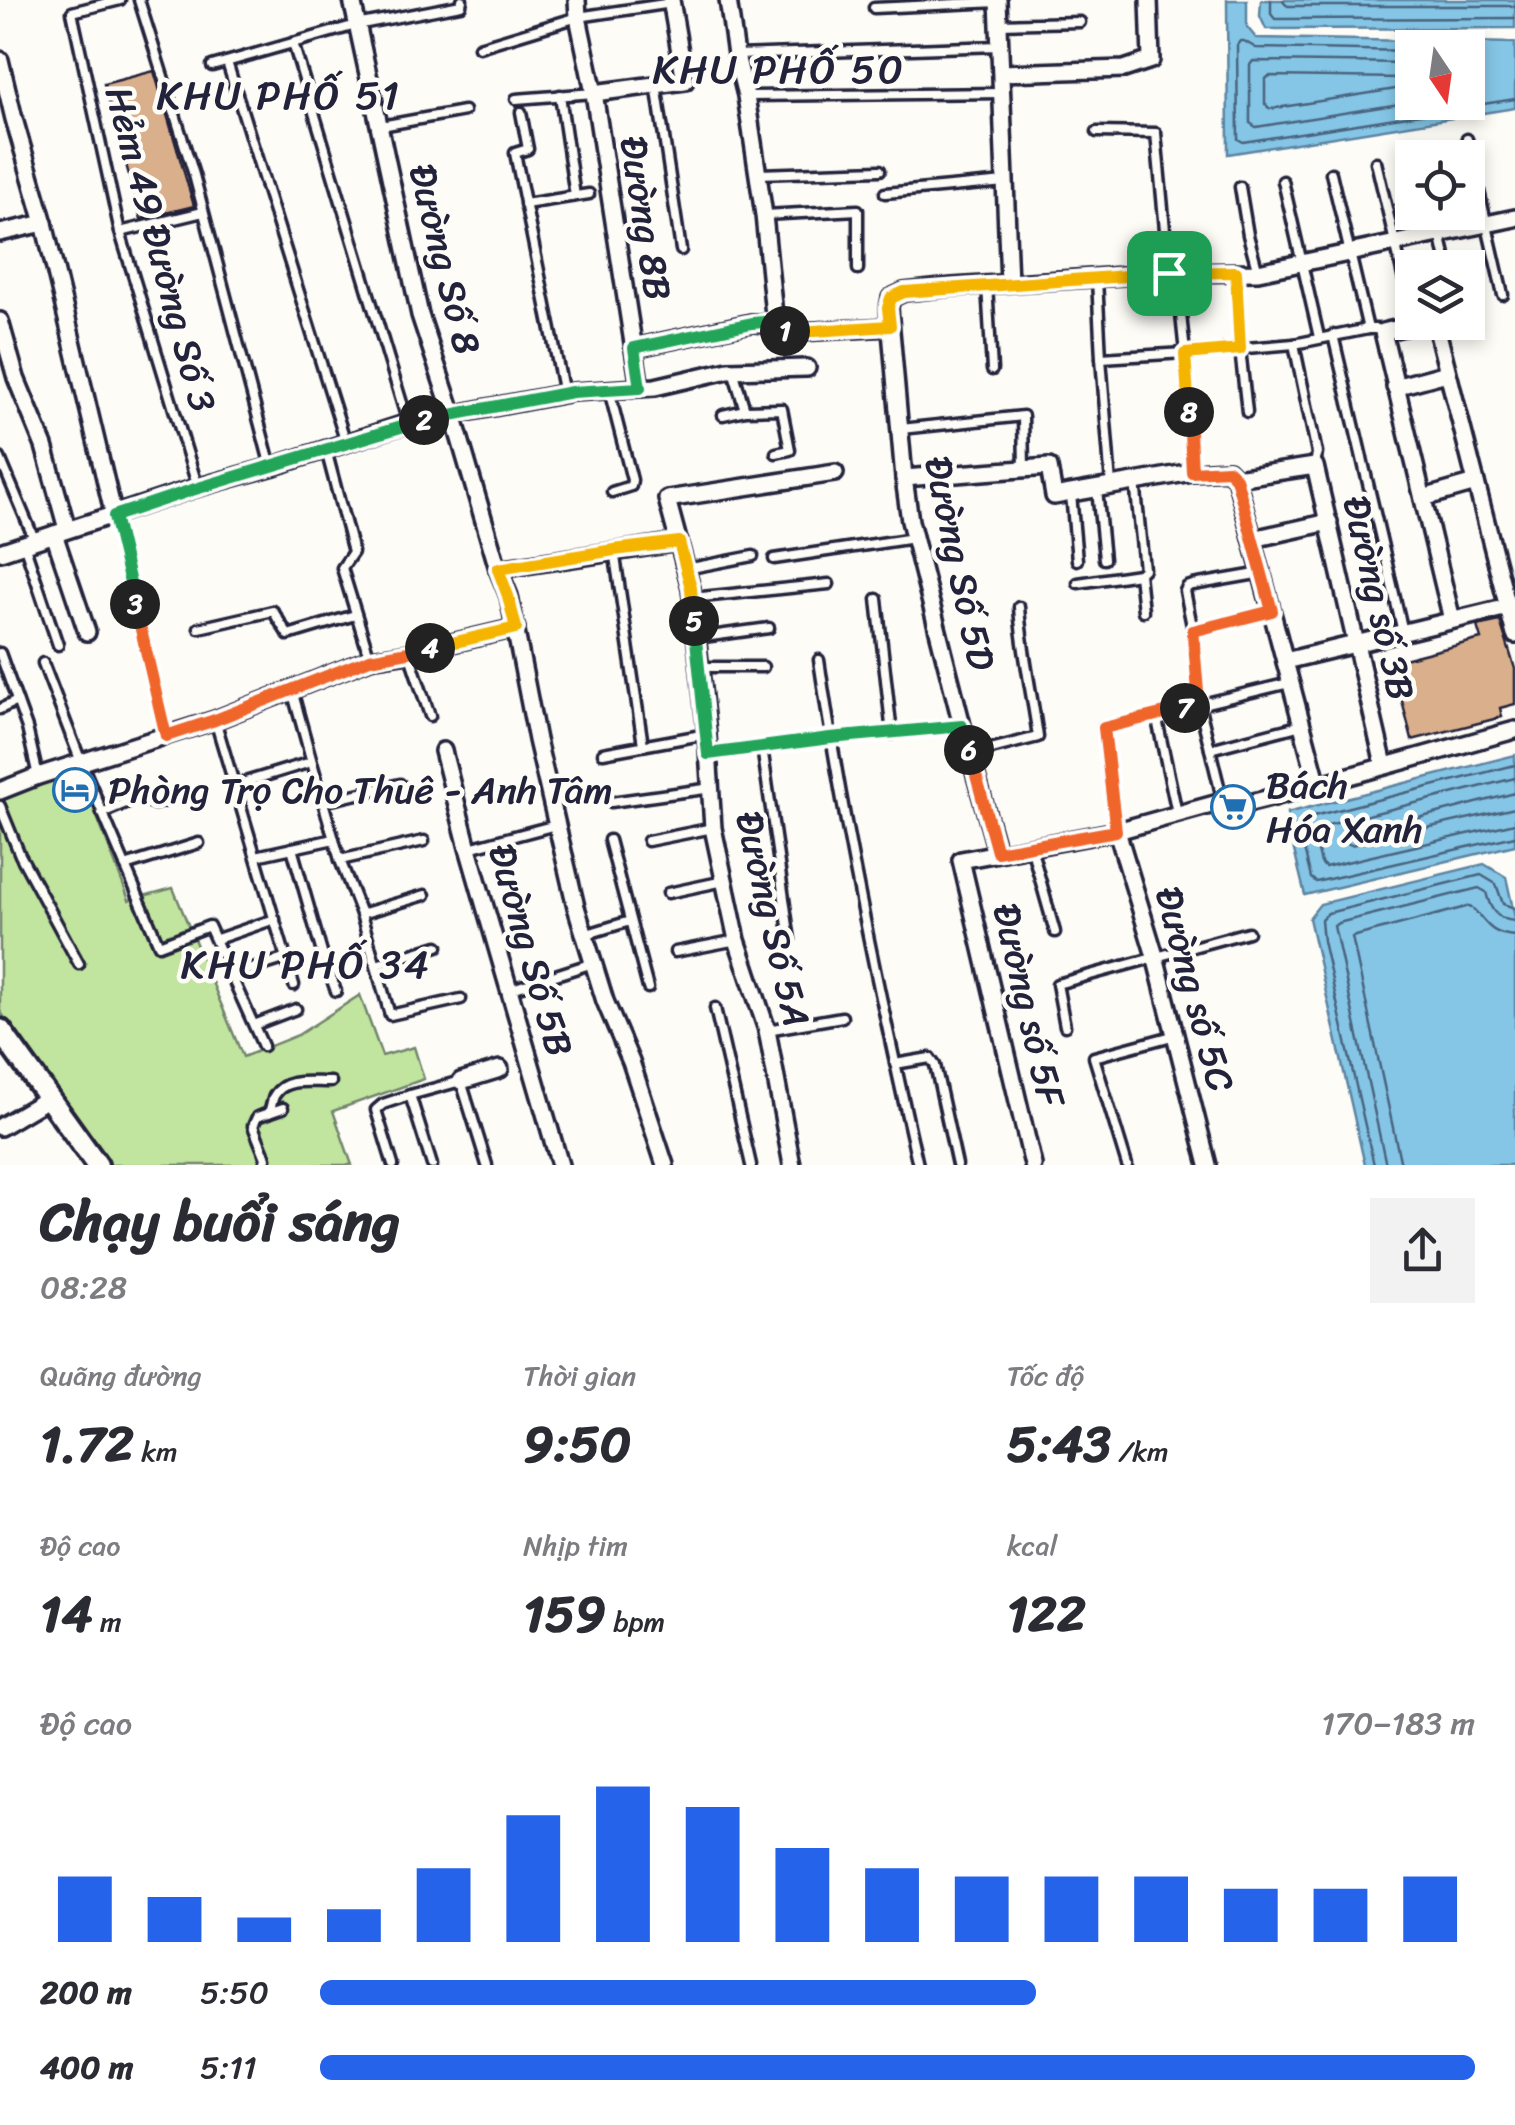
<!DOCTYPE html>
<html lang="vi">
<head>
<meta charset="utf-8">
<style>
  :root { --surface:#fff; --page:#f2f2f3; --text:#2b2b33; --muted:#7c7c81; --accent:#2563eb }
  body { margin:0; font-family:Sriracha,sans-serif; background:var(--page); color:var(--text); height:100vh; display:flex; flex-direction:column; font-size:38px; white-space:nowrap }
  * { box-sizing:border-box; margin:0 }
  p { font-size:32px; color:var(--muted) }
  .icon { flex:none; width:55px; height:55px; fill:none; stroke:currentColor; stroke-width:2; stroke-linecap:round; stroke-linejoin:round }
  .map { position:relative; height:1165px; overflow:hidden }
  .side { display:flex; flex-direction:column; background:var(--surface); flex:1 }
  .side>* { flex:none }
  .needle { width:65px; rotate:167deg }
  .tools { position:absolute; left:1395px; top:30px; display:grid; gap:20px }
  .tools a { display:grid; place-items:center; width:90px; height:90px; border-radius:0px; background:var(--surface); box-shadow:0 5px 15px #0003; font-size:50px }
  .pin { position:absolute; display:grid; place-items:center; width:85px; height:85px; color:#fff; margin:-42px; border-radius:20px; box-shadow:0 5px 15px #0006 }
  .km { position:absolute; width:50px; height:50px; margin:-25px; border-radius:50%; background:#222; color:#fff; font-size:28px; line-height:50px; text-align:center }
  .round { display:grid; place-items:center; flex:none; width:105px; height:105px; border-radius:0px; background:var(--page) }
  .headline { display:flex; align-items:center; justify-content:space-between; height:170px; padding:0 40px }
  h1 { font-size:55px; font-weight:800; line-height:75px }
  .stats { display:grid; grid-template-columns:repeat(3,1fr); gap:15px; height:170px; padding:10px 40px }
  .stats div { display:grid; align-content:center }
  .stats b { font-size:50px; font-weight:800 }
  .stats small { font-size:28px; font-weight:400 }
  .stats p { font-size:28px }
  .chart { height:280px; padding:20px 40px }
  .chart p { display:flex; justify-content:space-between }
  .chart svg { width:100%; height:180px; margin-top:10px; stroke:var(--accent); stroke-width:6 }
  ul { padding:0 40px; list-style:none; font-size:32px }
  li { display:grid; grid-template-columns:160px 120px 1fr; align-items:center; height:75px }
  li i { height:25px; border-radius:12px; background:var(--accent) }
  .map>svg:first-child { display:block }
  .green { fill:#c1e59f; stroke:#72846d; stroke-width:2.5 }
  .water { fill:#85c6e6; stroke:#5d84a2; stroke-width:2.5; fill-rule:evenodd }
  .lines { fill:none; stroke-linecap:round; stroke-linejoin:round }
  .shore { stroke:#4a647f; stroke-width:2.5 }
  .building { fill:#daaf8b; stroke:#22223b; stroke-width:2.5 }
  .service-casing { stroke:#22223b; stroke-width:15 }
  .minor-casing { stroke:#22223b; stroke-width:22 }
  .secondary-casing { stroke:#22223b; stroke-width:28 }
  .service { stroke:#fdfcf7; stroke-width:8 }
  .minor { stroke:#fdfcf7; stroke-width:15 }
  .secondary { stroke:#fdfcf7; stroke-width:20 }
  .split-1-casing { stroke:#fff; stroke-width:20 }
  .split-2-casing { stroke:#fff; stroke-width:20 }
  .split-3-casing { stroke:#fff; stroke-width:20 }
  .split-4-casing { stroke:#fff; stroke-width:20 }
  .split-5-casing { stroke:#fff; stroke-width:20 }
  .split-6-casing { stroke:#fff; stroke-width:20 }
  .split-7-casing { stroke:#fff; stroke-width:20 }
  .split-8-casing { stroke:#fff; stroke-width:20 }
  .split-9-casing { stroke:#fff; stroke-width:20 }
  .split-1 { stroke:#f5b400; stroke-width:12 }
  .split-2 { stroke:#22a559; stroke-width:12 }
  .split-3 { stroke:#22a559; stroke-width:12 }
  .split-4 { stroke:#f0652b; stroke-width:12 }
  .split-5 { stroke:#f5b400; stroke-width:12 }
  .split-6 { stroke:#22a559; stroke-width:12 }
  .split-7 { stroke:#f0652b; stroke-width:12 }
  .split-8 { stroke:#f0652b; stroke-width:12 }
  .split-9 { stroke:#f5b400; stroke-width:12 }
  .labels { text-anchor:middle; stroke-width:9; stroke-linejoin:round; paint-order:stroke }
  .street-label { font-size:38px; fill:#22223b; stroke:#fdfcf7 }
  .poi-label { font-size:38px; fill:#22223b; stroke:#fdfcf7; text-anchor:start }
  .neighbourhood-label { font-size:40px; letter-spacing:2.5px; fill:#22223b; stroke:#fdfcf7 }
</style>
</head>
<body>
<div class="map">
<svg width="1515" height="1165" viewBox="0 0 1515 1165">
  <rect width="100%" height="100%" fill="#fdfcf7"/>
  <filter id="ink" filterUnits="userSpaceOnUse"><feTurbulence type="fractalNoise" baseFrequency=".01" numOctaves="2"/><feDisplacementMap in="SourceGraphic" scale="20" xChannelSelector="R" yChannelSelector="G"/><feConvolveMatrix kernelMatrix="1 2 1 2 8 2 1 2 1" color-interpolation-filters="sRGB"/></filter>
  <g filter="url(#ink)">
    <!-- green -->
    <polygon class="green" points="79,770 129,900 173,888 243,1057 298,1035 360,995 382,1056 414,1047 424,1079 333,1111 352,1165 109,1165 0,1011 0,800"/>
    <!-- water -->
    <g class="water">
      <path d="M1227 0H1247V27L1256 38 1515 43V108L1228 154ZM1412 48H1468V102H1412Z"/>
      <polygon points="1261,0 1515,0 1515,28 1266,29 1260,16"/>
      <polygon points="1515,755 1515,845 1305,895 1289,830 1287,813"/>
      <polygon points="1484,864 1506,877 1515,918 1515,1165 1365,1165 1309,918 1320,904"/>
    </g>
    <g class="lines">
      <!-- shore -->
      <g class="shore">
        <polyline points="1271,0 1271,14 1275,19 1515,18"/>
        <polyline points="1283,0 1285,4 1288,6 1515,6"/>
        <polyline points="1412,51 1256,48 1244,41 1240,41 1237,45 1238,139 1243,142 1515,99"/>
        <polyline points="1412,63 1253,61 1250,65 1250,123 1256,127 1412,102"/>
        <polygon points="1269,76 1401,78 1406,83 1402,88 1270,109 1265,104 1265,80"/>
        <polyline points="1515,765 1302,819 1298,824 1311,878 1316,882 1515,836"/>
        <polyline points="1515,778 1316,828 1313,833 1321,863 1325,867 1515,823"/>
        <polyline points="1515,793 1349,836 1345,842 1351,845 1515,808"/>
        <polyline points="1374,1165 1323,941 1321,920 1328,913 1481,875 1496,884 1503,904 1515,908"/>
        <path d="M1386 1165 1334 926 1338 923 1479 888 1486 892C1490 909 1496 920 1515 921"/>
        <path d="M1401 1165 1352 937 1470 906C1487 921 1487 934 1515 936"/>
      </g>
    </g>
    <!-- building -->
    <g class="building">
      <polygon points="154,71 194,206 141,219 104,84"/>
      <polygon points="1500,621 1515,669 1515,704 1500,708 1502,717 1412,740 1392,662 1481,639 1477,626"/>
    </g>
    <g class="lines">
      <!-- service casing -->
      <g class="service-casing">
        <g id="service">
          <polyline points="120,0 72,12 120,232 198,488"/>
          <polyline points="139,0 194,175 271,467"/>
          <polyline points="874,8 998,2"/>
          <polyline points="999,24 1080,22"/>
          <polyline points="293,43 408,423"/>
          <polyline points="479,47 578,17 672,3"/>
          <polyline points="736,55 999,46"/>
          <polyline points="227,62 346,443"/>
          <polyline points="212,66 356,25 461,5 462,0"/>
          <polyline points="656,84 681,250"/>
          <polyline points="560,95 575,196"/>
          <polyline points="746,96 1002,93"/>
          <polyline points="516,99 594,93"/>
          <polyline points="521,112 528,149 515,153 564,394"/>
          <polyline points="381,126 464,111"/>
          <polyline points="1097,132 1156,133 1169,273"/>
          <polyline points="1467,139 1503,295"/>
          <polyline points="1421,151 1422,158"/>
          <polyline points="1376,162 1412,314"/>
          <polyline points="1331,173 1368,329"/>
          <polyline points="759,174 880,170"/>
          <polyline points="1283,181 1319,337"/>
          <polyline points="1240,187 1248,235 1258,272"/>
          <polyline points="885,193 1005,182"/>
          <polyline points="525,204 589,194"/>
          <polyline points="1435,212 1448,268"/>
          <polyline points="764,215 858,210 858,269"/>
          <polyline points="120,232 203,212"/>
          <polyline points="1236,272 1240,349 1247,412"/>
          <polyline points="1097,279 1101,358 1111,485"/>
          <polyline points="987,285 992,370"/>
          <polyline points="1180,305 1185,353 1192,472"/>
          <polyline points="1333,335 1403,632"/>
          <polyline points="1294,344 1317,453 1315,466"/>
          <polyline points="1101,358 1185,353 1294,344 1368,329 1377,329 1383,332"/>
          <polyline points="733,370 745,410 782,409 790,450 776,453"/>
          <polyline points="609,390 632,480 631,486 612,492"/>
          <polyline points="723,415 745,410"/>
          <polyline points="901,429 1023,416 1024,469"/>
          <polyline points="326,450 353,552 342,568 370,659"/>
          <polyline points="0,458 35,541"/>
          <polyline points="1135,481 1144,569 1139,574 1143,611"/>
          <polyline points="1097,489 1104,559"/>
          <polyline points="1071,494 1077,560"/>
          <polyline points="114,516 166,735"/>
          <polyline points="24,544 58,645"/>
          <polyline points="614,550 643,745"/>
          <polyline points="774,559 914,538"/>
          <polyline points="686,569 753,556"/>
          <polyline points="1078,583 1139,574"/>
          <polyline points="692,598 829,584"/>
          <polyline points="877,599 892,734"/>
          <polyline points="199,628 273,611 288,635 355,615"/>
          <polyline points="1193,631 1272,611"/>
          <polyline points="696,638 769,628"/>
          <polyline points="0,653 27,728 38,776"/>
          <polyline points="409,653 430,716"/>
          <path d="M819 660C844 830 880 998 918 1165"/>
          <polyline points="43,663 81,762 159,945 209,926 263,1046"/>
          <polyline points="699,667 763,667"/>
          <polyline points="292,690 323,802 340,860 361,914 390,1015 461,999"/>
          <polyline points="0,709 17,701"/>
          <polyline points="1156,715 1177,813"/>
          <polyline points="215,720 294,985"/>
          <polyline points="762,747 790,940"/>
          <polyline points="1210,749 1302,725"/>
          <polyline points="603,753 707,734"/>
          <polyline points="708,754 830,738 962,726"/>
          <path d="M971 754 1038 737C1032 693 1022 651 1019 607"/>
          <polyline points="235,785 311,762"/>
          <polyline points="323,802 400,784"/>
          <polyline points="611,802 712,788"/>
          <polyline points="1223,802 1199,704 1193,631 1185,591 1187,587 1193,585 1262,573"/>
          <polyline points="0,806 20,855 79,964"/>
          <polyline points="102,813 140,797 154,804 174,799"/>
          <polyline points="1117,831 1103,728 1289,683"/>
          <polyline points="609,840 648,988"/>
          <polyline points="648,841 713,828"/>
          <polyline points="1031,847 1055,932"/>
          <polyline points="292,848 322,953 336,991"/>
          <polyline points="469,848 556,825"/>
          <polyline points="256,856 334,839"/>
          <polyline points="340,860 424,841"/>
          <polyline points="125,866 199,843"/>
          <polyline points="668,893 724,881"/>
          <polyline points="361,914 425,895"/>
          <polyline points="584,935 630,921"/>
          <polyline points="217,939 275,919"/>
          <polyline points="675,952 737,940"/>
          <polyline points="376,965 438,946"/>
          <polyline points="233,975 287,958"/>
          <polyline points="509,990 593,963"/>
          <polyline points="715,1008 751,1165"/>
          <polyline points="254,1025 296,1009"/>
          <polyline points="1065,1026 1057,984 1248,932"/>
          <polyline points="767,1030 842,1017"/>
          <polyline points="895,1064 930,1058 935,1065 957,1165"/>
          <path d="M269 1113C271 1107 272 1101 274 1096 285 1076 314 1083 331 1082"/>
          <polyline points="264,1165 266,1158 253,1126 257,1117 283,1108"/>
          <polyline points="393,1165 376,1110 383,1104 410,1095"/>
          <polyline points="432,1165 410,1095 461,1081 487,1165"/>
          <polyline points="1127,1165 1094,1057 1176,1035"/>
        </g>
      </g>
      <!-- minor casing -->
      <g class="minor-casing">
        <g id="minor">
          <polyline points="352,0 420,315 453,415 498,569 509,596 537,740 576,907 605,1001 631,1062 665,1165"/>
          <polyline points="577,0 578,17 594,93 640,388"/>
          <polyline points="728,0 736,55 746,96 764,215 775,325"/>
          <polyline points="998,0 1009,283"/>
          <polyline points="0,60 14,119 44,223 114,516"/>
          <polyline points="1002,73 1124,69 1151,60 1149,0"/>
          <polyline points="594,93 685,81 671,0"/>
          <polyline points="0,233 44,223"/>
          <polyline points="0,321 16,378 44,446 67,529"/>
          <polyline points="1424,322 1383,332 1452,620"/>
          <polyline points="1435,322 1515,635"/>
          <path d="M634 348 751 323C769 322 782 331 799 332L890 327"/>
          <polyline points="1395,387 1447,373"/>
          <polyline points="904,478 1049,467 1054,496 1192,472 1228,470 1236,478 1315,466 1384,765"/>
          <polyline points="1236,478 1318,785"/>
          <polyline points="1423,498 1476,483"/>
          <polyline points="54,534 87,632"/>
          <polyline points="1253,539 1329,522"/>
          <polyline points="0,552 192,489 271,467 408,423 573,392 655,387 728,370 807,368"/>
          <polyline points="498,569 679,542"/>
          <polyline points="1285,661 1508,607"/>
          <polyline points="443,751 468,848 560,1165"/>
          <polyline points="0,791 38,776 215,720 370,659 409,653 516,628"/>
          <polyline points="1117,831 1155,956 1208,1165"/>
          <polyline points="997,851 964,733 910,521 904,478 889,308 891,298 904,292 952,287 1169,273 1258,272 1515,218"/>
          <polyline points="461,1081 500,1069"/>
          <polyline points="0,1127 49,1098"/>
          <polyline points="792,1165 767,1030 737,940 713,828 707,734 691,588 667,499 835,473"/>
          <polyline points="1033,1165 961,860 1117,831 1229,800 1246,804 1274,797 1515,730"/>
        </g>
      </g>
      <!-- secondary casing -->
      <g class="secondary-casing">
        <polyline id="secondary" points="0,1030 97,1165"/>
      </g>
      <!-- service -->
      <use href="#service" class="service"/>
      <!-- minor -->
      <use href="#minor" class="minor"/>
      <!-- secondary -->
      <use href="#secondary" class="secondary"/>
    </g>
  </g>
  <g class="lines" filter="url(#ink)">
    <!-- split-1 casing -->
    <g class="split-1-casing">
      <polyline id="split-1" points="785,331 799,332 890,326 888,308 891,298 904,292 1169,273"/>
    </g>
    <!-- split-2 casing -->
    <g class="split-2-casing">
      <polyline id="split-2" points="424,420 572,392 640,388 634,348 752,323 764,322 785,331"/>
    </g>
    <!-- split-3 casing -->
    <g class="split-3-casing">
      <polyline id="split-3" points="135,604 114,516 192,490 424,420"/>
    </g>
    <!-- split-4 casing -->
    <g class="split-4-casing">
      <polyline id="split-4" points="135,604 166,736 215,720 370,659 430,648"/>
    </g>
    <!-- split-5 casing -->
    <g class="split-5-casing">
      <polyline id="split-5" points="430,648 516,628 508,596 498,569 614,550 679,542 691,588 694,621"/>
    </g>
    <!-- split-6 casing -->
    <g class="split-6-casing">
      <polyline id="split-6" points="694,621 708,754 830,738 962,726 969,750"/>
    </g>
    <!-- split-7 casing -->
    <g class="split-7-casing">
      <polyline id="split-7" points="969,750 997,852 1116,831 1104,728 1185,708"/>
    </g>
    <!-- split-8 casing -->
    <g class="split-8-casing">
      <polyline id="split-8" points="1185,708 1199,704 1193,631 1272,611 1236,478 1228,470 1192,472 1189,412"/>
    </g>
    <!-- split-9 casing -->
    <g class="split-9-casing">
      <polyline id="split-9" points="1169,273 1236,272 1240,349 1185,354 1189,412"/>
    </g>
    <!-- split-1 -->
    <use href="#split-1" class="split-1"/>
    <!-- split-2 -->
    <use href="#split-2" class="split-2"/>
    <!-- split-3 -->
    <use href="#split-3" class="split-3"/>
    <!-- split-4 -->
    <use href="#split-4" class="split-4"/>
    <!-- split-5 -->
    <use href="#split-5" class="split-5"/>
    <!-- split-6 -->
    <use href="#split-6" class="split-6"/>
    <!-- split-7 -->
    <use href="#split-7" class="split-7"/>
    <!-- split-8 -->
    <use href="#split-8" class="split-8"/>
    <!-- split-9 -->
    <use href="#split-9" class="split-9"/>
  </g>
  <!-- icons -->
  <defs>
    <g id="hotel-ring" transform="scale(2.25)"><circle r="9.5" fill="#fdfcf7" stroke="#1f6fb2" stroke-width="1.5"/><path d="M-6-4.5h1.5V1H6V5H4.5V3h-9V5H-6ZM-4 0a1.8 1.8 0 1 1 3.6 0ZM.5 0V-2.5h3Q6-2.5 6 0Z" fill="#1f6fb2"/></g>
    <g id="supermarket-ring" transform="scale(2.25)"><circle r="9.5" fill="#fdfcf7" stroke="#1f6fb2" stroke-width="1.5"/><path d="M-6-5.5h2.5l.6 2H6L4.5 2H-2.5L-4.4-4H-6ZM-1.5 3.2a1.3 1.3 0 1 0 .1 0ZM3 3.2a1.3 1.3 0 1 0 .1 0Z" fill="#1f6fb2"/></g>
  </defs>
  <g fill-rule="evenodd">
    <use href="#hotel-ring" x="75" y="790"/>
    <use href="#supermarket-ring" x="1233" y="807"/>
  </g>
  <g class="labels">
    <!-- street labels -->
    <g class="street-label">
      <text transform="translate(646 218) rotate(81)" y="13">Đường 8B</text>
      <text transform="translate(161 249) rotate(75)" y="13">Hẻm 49 Đường Số 3</text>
      <text transform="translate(445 259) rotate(76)" y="13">Đường Số 8</text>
      <text transform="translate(960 563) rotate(78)" y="13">Đường Số 5D</text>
      <text transform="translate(1379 598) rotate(77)" y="13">Đường số 3B</text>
      <text transform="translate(773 919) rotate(77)" y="13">Đường Số 5A</text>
      <text transform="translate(531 950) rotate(74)" y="13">Đường Số 5B</text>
      <text transform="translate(1195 989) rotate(75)" y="13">Đường số 5C</text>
      <text transform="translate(1029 1005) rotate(77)" y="13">Đường số 5F</text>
    </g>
    <!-- poi labels -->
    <g class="poi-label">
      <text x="1266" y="798">Bách<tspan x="1266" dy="44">Hóa Xanh</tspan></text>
      <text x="108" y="803">Phòng Trọ Cho Thuê - Anh Tâm</text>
    </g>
    <!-- neighbourhood labels -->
    <g class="neighbourhood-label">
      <text x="779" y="83">KHU PHỐ 50</text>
      <text x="279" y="109">KHU PHỐ 51</text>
      <text x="306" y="978">KHU PHỐ 34</text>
    </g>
  </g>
</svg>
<div class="tools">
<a><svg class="needle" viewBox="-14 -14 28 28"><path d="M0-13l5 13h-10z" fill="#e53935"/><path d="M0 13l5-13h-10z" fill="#7c7c81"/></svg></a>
<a><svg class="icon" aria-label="locate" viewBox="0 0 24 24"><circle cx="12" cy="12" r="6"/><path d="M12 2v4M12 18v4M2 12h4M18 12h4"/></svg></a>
<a><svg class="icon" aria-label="layers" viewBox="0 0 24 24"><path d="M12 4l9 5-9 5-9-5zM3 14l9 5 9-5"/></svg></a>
</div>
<div class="pin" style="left:1169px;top:273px;background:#1e9e55"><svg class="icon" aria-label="arrive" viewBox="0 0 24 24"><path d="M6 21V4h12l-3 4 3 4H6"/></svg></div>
<b class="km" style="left:785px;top:331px">1</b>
<b class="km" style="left:424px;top:420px">2</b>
<b class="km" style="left:135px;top:604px">3</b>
<b class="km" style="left:430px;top:648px">4</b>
<b class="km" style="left:694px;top:621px">5</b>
<b class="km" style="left:969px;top:750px">6</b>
<b class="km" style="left:1185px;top:708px">7</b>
<b class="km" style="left:1189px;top:412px">8</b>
</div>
<section class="side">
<div class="headline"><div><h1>Chạy buổi sáng</h1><p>08:28</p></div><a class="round"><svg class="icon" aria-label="share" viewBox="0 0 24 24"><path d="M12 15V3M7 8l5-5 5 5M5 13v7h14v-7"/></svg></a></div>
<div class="stats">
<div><p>Quãng đường</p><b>1.72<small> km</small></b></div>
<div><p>Thời gian</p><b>9:50</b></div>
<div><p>Tốc độ</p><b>5:43<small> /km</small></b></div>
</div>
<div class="stats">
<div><p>Độ cao</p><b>14<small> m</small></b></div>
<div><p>Nhịp tim</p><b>159<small> bpm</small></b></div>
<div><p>kcal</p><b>122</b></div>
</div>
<div class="chart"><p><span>Độ cao</span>170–183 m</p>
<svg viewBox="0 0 160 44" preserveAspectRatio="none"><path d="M5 44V28M15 44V33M25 44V38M35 44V36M45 44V26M55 44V13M65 44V6M75 44V11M85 44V21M95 44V26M105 44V28M115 44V28M125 44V28M135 44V31M145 44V31M155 44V28"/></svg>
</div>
<ul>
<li><b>200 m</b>5:50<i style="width:62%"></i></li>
<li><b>400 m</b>5:11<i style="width:100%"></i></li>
</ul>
</section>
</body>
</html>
